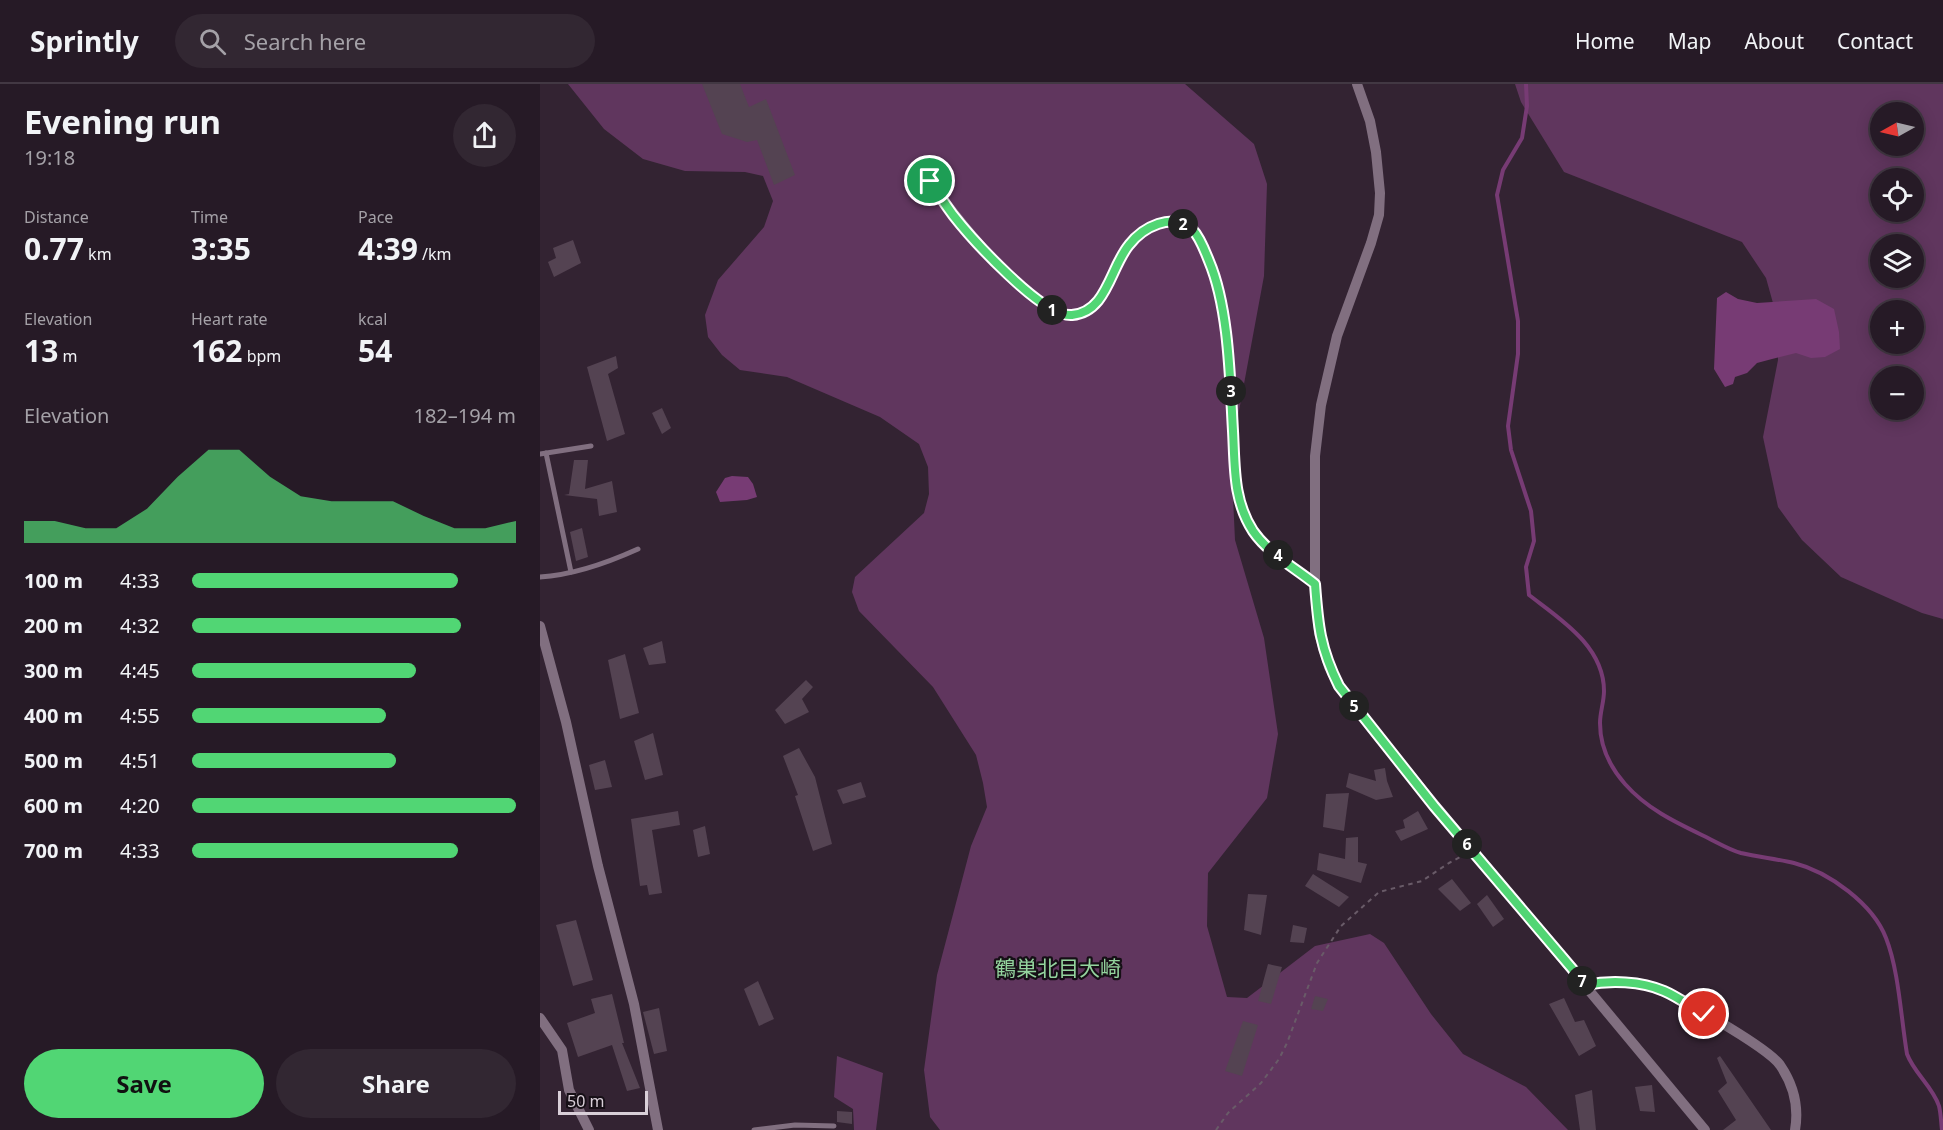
<!DOCTYPE html>
<html lang="en">
<head>
<meta charset="utf-8">
<style>
  :root { --surface:#261a26; --page:#322732; --text:#f1f3f6; --muted:#a4a1a7; --line:#423843; --accent:#51d674 }
  body { margin:0; font-family:"Noto Sans","Noto Sans JP",sans-serif; background:var(--page); color:var(--text); height:100vh; display:flex; flex-direction:column; font-size:22px; white-space:nowrap }
  * { box-sizing:border-box; margin:0 }
  p { font-size:20px; color:var(--muted) }
  .icon { flex:none; width:33px; height:33px; fill:none; stroke:currentColor; stroke-width:2; stroke-linecap:round; stroke-linejoin:round }
  .map { position:relative; flex:1; overflow:hidden }
  .details { display:flex; flex-direction:column; background:var(--surface); width:540px }
  .details>* { flex:none }
  .needle { width:39px; rotate:262deg }
  .tools { position:absolute; left:1330px; top:18px; display:grid; gap:12px }
  .tools a { display:grid; place-items:center; width:54px; height:54px; border-radius:50%; background:var(--surface); box-shadow:0 3px 15px #0003,0 0 0 2px var(--line); font-size:30px }
  .scale { position:absolute; left:18px; bottom:15px; width:90px; box-sizing:border-box; padding-left:6px; border:3px solid #d9cfd8; border-top:0; font-size:16px; line-height:21px; white-space:nowrap; color:#d9cfd8; -webkit-text-stroke:4px #160f16; paint-order:stroke }
  .pin { position:absolute; display:grid; place-items:center; width:51px; height:51px; color:#fff; margin:-26px; border:3px solid #fff; border-radius:50%; box-shadow:0 2px 6px #0007 }
  .km { position:absolute; width:30px; height:30px; margin:-15px; border-radius:50%; background:#222; color:#fff; font-size:16px; line-height:30px; text-align:center }
  .round { display:grid; place-items:center; flex:none; width:63px; height:63px; border-radius:32px; background:var(--page) }
  .head { display:flex; align-items:center; justify-content:space-between; height:102px; padding:0 24px }
  h1 { font-size:33px; font-weight:700; line-height:45px }
  .metrics { display:grid; grid-template-columns:repeat(3,1fr); gap:9px; height:102px; padding:6px 24px }
  .metrics div { display:grid; align-content:center }
  .metrics b { font-size:30px; font-weight:700 }
  .metrics small { font-size:16px; font-weight:400 }
  .metrics p { font-size:16px }
  .chart { height:168px; padding:12px 24px }
  .chart p { display:flex; justify-content:space-between }
  .chart svg { width:100%; height:108px; margin-top:6px; fill:var(--accent); opacity:.7 }
  .action { display:flex; gap:12px; margin-top:auto; padding:12px 24px }
  .action a { flex:1; height:69px; border-radius:36px; background:var(--accent); color:#111; font-size:24px; font-weight:700; line-height:69px; text-align:center }
  .action a+a { background:var(--page); color:var(--text) }
  ul { padding:0 24px; list-style:none; font-size:20px }
  li { display:grid; grid-template-columns:96px 72px 1fr; align-items:center; height:45px }
  li i { height:15px; border-radius:8px; background:var(--accent) }
  header { display:flex; align-items:center; gap:36px; box-sizing:border-box; height:84px; padding:0 30px; background:var(--surface); border-bottom:2px solid var(--line) }
  header strong { font-size:28px }
  nav { display:flex; gap:33px; margin-inline-start:auto; font-size:21px }
  .search { width:420px; height:54px; background:var(--page); display:flex; align-items:center; gap:15px; box-sizing:border-box; padding:0 21px; border-radius:33px; color:var(--muted); font-size:22px }
  main { display:flex; flex:1; min-height:0 }
  .map>svg:first-child { display:block }
  .green { fill:#60365e; fill-rule:evenodd }
  .water { fill:#773b74 }
  .lines { fill:none; stroke-linecap:round; stroke-linejoin:round }
  .stream { stroke:#773b74; stroke-width:4 }
  .building { fill:#544352 }
  .path { stroke:#695b68; stroke-width:2; stroke-dasharray:4.5 4.5; stroke-linecap:butt }
  .lane { stroke:#816f80; stroke-width:5 }
  .street { stroke:#816f80; stroke-width:10 }
  .route-casing { stroke:#fff; stroke-width:12 }
  .route { stroke:#51d674; stroke-width:8 }
  .labels { text-anchor:middle; stroke-width:4.5; stroke-linejoin:round; paint-order:stroke }
  .quarter-label { font-size:21px; fill:#94d49e; stroke:#160f16 }
</style>
</head>
<body>
<header>
<strong>Sprintly</strong>
<div class="search"><svg class="icon" aria-label="search" viewBox="0 0 24 24"><circle cx="10" cy="10" r="6"/><path d="M15 15l6 6"/></svg>Search here</div>
<nav><a>Home</a><a>Map</a><a>About</a><a>Contact</a></nav>
</header>
<main>
<section class="details">
<div class="head"><div><h1>Evening run</h1><p>19:18</p></div><a class="round"><svg class="icon" aria-label="share" viewBox="0 0 24 24"><path d="M12 15V3M7 8l5-5 5 5M5 13v7h14v-7"/></svg></a></div>
<div class="metrics">
<div><p>Distance</p><b>0.77<small> km</small></b></div>
<div><p>Time</p><b>3:35</b></div>
<div><p>Pace</p><b>4:39<small> /km</small></b></div>
</div>
<div class="metrics">
<div><p>Elevation</p><b>13<small> m</small></b></div>
<div><p>Heart rate</p><b>162<small> bpm</small></b></div>
<div><p>kcal</p><b>54</b></div>
</div>
<div class="chart"><p><span>Elevation</span>182–194 m</p>
<svg viewBox="0 0 160 44" preserveAspectRatio="none"><path d="M0 44V35L10 35L20 38L30 38L40 30L50 17L60 6L70 6L80 17L90 25L100 27L110 27L120 27L130 33L140 38L150 38L160 35V44z"/></svg>
</div>
<ul>
<li><b>100 m</b>4:33<i style="width:82%"></i></li>
<li><b>200 m</b>4:32<i style="width:83%"></i></li>
<li><b>300 m</b>4:45<i style="width:69%"></i></li>
<li><b>400 m</b>4:55<i style="width:60%"></i></li>
<li><b>500 m</b>4:51<i style="width:63%"></i></li>
<li><b>600 m</b>4:20<i style="width:100%"></i></li>
<li><b>700 m</b>4:33<i style="width:82%"></i></li>
</ul>
<div class="action"><a>Save</a><a>Share</a></div>
</section>
<div class="map">
<svg width="1403" height="1046" viewBox="0 0 1403 1046">
  <rect width="100%" height="100%" fill="#332332"/>
  <!-- green -->
  <g class="green">
    <polygon points="28,0 645,0 714,60 727,100 724,192 691,370 695,456 724,554 738,650 727,714 668,789 667,842 687,913 707,914 775,862 830,850 844,859 891,930 923,970 986,1003 1028,1046 400,1046 390,1033 384,986 397,891 431,762 447,723 443,699 436,671 393,603 319,527 312,508 315,493 384,429 389,410 388,383 379,360 340,333 247,293 200,286 182,271 168,253 165,231 178,196 224,143 233,117 223,92 205,88 145,87 103,75 64,45"/>
    <path d="M975 0H1403V535L1382 529 1301 493 1262 456 1238 423 1223 353 1238 276V237L1226 194 1202 158 1024 88 981 18ZM1341 28H1374V62H1341ZM1341 94H1374V128H1341ZM1341 160H1374V194H1341ZM1341 226H1374V260H1341ZM1341 292H1374V326H1341Z"/>
    <polygon points="297,972 343,989 336,1046 314,1046 313,1025 294,1013"/>
  </g>
  <!-- water -->
  <g class="water">
    <polygon points="1186,208 1198,215 1217,219 1276,215 1294,225 1299,248 1300,265 1285,273 1271,274 1256,269 1232,275 1217,279 1207,289 1195,293 1193,300 1185,303 1174,285 1177,214"/>
    <polygon points="192,392 208,393 213,400 217,413 207,416 180,418 176,408 185,394"/>
  </g>
  <g class="lines">
    <!-- stream -->
    <path class="stream" d="M986 0 987 22 982 54 963 86 957 111 978 237V270L968 342 971 366 991 427 994 457 986 483 989 511C1020 535 1064 562 1064 607 1064 618 1060 628 1060 639 1060 662 1070 683 1085 700 1108 726 1137 739 1168 754 1178 759 1190 766 1201 769 1218 773 1237 775 1254 779 1289 788 1333 820 1346 854 1359 887 1361 935 1367 970 1374 989 1393 1003 1399 1022 1401 1030 1401 1038 1402 1046"/>
  </g>
  <!-- building -->
  <g class="building">
    <polygon points="162,0 200,0 209,23 226,15 255,91 234,101 217,56 207,58 182,50"/>
    <polygon points="33,156 41,179 14,193 8,178 16,174 13,164"/>
    <polygon points="76,272 78,284 68,290 85,350 67,357 47,283"/>
    <polygon points="122,324 131,344 122,350 112,329"/>
    <polygon points="34,376 48,376 45,405 72,397 77,428 59,432 57,415 24,411 29,410"/>
    <polygon points="42,444 48,473 36,477 30,448"/>
    <polygon points="122,557 126,579 109,581 103,564"/>
    <polygon points="85,570 99,629 80,635 68,576"/>
    <polygon points="266,596 273,603 262,615 269,628 245,640 235,626"/>
    <polygon points="113,649 123,691 105,696 94,657"/>
    <polygon points="259,664 275,693 292,760 273,767 255,712 258,711 243,672"/>
    <polygon points="65,676 72,703 55,706 49,681"/>
    <polygon points="845,684 847,697 853,713 836,716 806,703 809,689 836,697 834,686"/>
    <polygon points="321,698 326,713 303,720 297,706"/>
    <polygon points="809,709 804,747 783,743 786,710"/>
    <polygon points="138,727 140,741 112,746 122,809 109,811 107,801 100,802 91,735"/>
    <polygon points="878,727 888,745 861,757 855,747 865,744 863,736"/>
    <polygon points="165,742 170,770 158,773 153,746"/>
    <polygon points="818,753 818,778 827,780 821,799 777,786 779,769 805,775 806,754"/>
    <polygon points="773,790 809,813 799,823 765,802"/>
    <polygon points="912,795 931,819 920,827 898,805"/>
    <polygon points="708,810 727,811 721,851 704,846"/>
    <polygon points="947,811 964,835 953,843 937,820"/>
    <polygon points="36,836 53,896 33,902 16,841"/>
    <polygon points="753,841 767,844 764,859 750,858"/>
    <polygon points="728,880 742,883 731,920 718,917"/>
    <polygon points="218,897 234,935 219,942 204,905"/>
    <polygon points="72,910 84,959 82,959 100,1004 87,1007 72,961 38,973 27,939 55,929 51,915"/>
    <polygon points="775,912 788,915 783,927 771,925"/>
    <polygon points="1024,914 1035,938 1044,936 1056,962 1039,972 1009,920"/>
    <polygon points="119,924 127,967 114,970 103,928"/>
    <polygon points="703,937 718,941 702,992 685,987"/>
    <polygon points="1180,972 1231,1046 1183,1046 1196,1036 1178,1007 1187,999 1177,974"/>
    <polygon points="1112,1001 1115,1028 1100,1027 1095,1003"/>
    <polygon points="1052,1006 1056,1046 1040,1046 1035,1011"/>
    <polygon points="297,1027 312,1028 312,1040 297,1038"/>
  </g>
  <g class="lines">
    <!-- path -->
    <polyline class="path" points="676,1046 688,1029 721,999 739,975 747,959 777,879 801,842 839,808 882,797 909,779 922,772"/>
    <!-- lane -->
    <g class="lane">
      <polyline points="6,369 31,488"/>
      <polyline points="0,370 51,362"/>
      <path d="M0 493C34 491 67 479 98 465"/>
      <polyline points="214,1046 255,1041 294,1042"/>
    </g>
    <!-- street -->
    <g class="street">
      <polyline points="817,0 830,37 836,68 840,109 839,131 831,159 797,252 781,321 775,372 775,500 779,549 789,583 799,602 836,650 1165,1046"/>
      <path d="M390 97C410 127 494 235 532 231 567 228 570 184 589 161 603 143 632 128 652 145 660 153 665 167 669 177 689 224 690 296 693 347 695 382 693 416 713 447 728 469 755 484 775 500"/>
      <polyline points="0,542 26,638 58,782 94,920 118,1046"/>
      <path d="M1046 901C1064 897 1087 897 1106 901 1127 905 1227 963 1240 981 1253 1000 1259 1023 1255 1046"/>
      <polyline points="0,934 22,966 29,1006 49,1046"/>
    </g>
  </g>
  <g class="lines">
    <!-- route casing -->
    <g class="route-casing">
      <path id="route" d="M390 97C397 108 405 120 413 131 431 154 503 234 532 231 567 228 570 184 589 161 603 143 632 128 652 145 660 153 665 167 669 177 689 224 690 296 693 347 695 383 693 416 713 447 728 469 755 484 775 500 778 541 780 564 799 602L894 722 1046 901C1070 896 1101 897 1124 907 1138 913 1151 923 1164 930"/>
    </g>
    <!-- route -->
    <use href="#route" class="route"/>
  </g>
  <g class="labels">
    <!-- quarter labels -->
    <g class="quarter-label">
      <text x="518" y="892">鶴巣北目大崎</text>
    </g>
  </g>
</svg>
<div class="tools">
<a><svg class="needle" viewBox="-14 -14 28 28"><path d="M0-13l5 13h-10z" fill="#e53935"/><path d="M0 13l5-13h-10z" fill="#a4a1a7"/></svg></a>
<a><svg class="icon" aria-label="locate" viewBox="0 0 24 24"><circle cx="12" cy="12" r="6"/><path d="M12 2v4M12 18v4M2 12h4M18 12h4"/></svg></a>
<a><svg class="icon" aria-label="layers" viewBox="0 0 24 24"><path d="M12 4l9 5-9 5-9-5zM3 14l9 5 9-5"/></svg></a>
<a>+</a>
<a>−</a>
</div>
<div class="scale">50 m</div>
<div class="pin" style="left:390px;top:97px;background:#1e9e55"><svg class="icon" aria-label="arrive" viewBox="0 0 24 24"><path d="M6 21V4h12l-3 4 3 4H6"/></svg></div>
<div class="pin" style="left:1164px;top:930px;background:#d93025"><svg class="icon" aria-label="check" viewBox="0 0 24 24"><path d="M5 12l5 5 9-10"/></svg></div>
<b class="km" style="left:512px;top:226px">1</b>
<b class="km" style="left:643px;top:140px">2</b>
<b class="km" style="left:691px;top:307px">3</b>
<b class="km" style="left:738px;top:471px">4</b>
<b class="km" style="left:814px;top:622px">5</b>
<b class="km" style="left:927px;top:760px">6</b>
<b class="km" style="left:1042px;top:897px">7</b>
</div>
</main>
</body>
</html>
